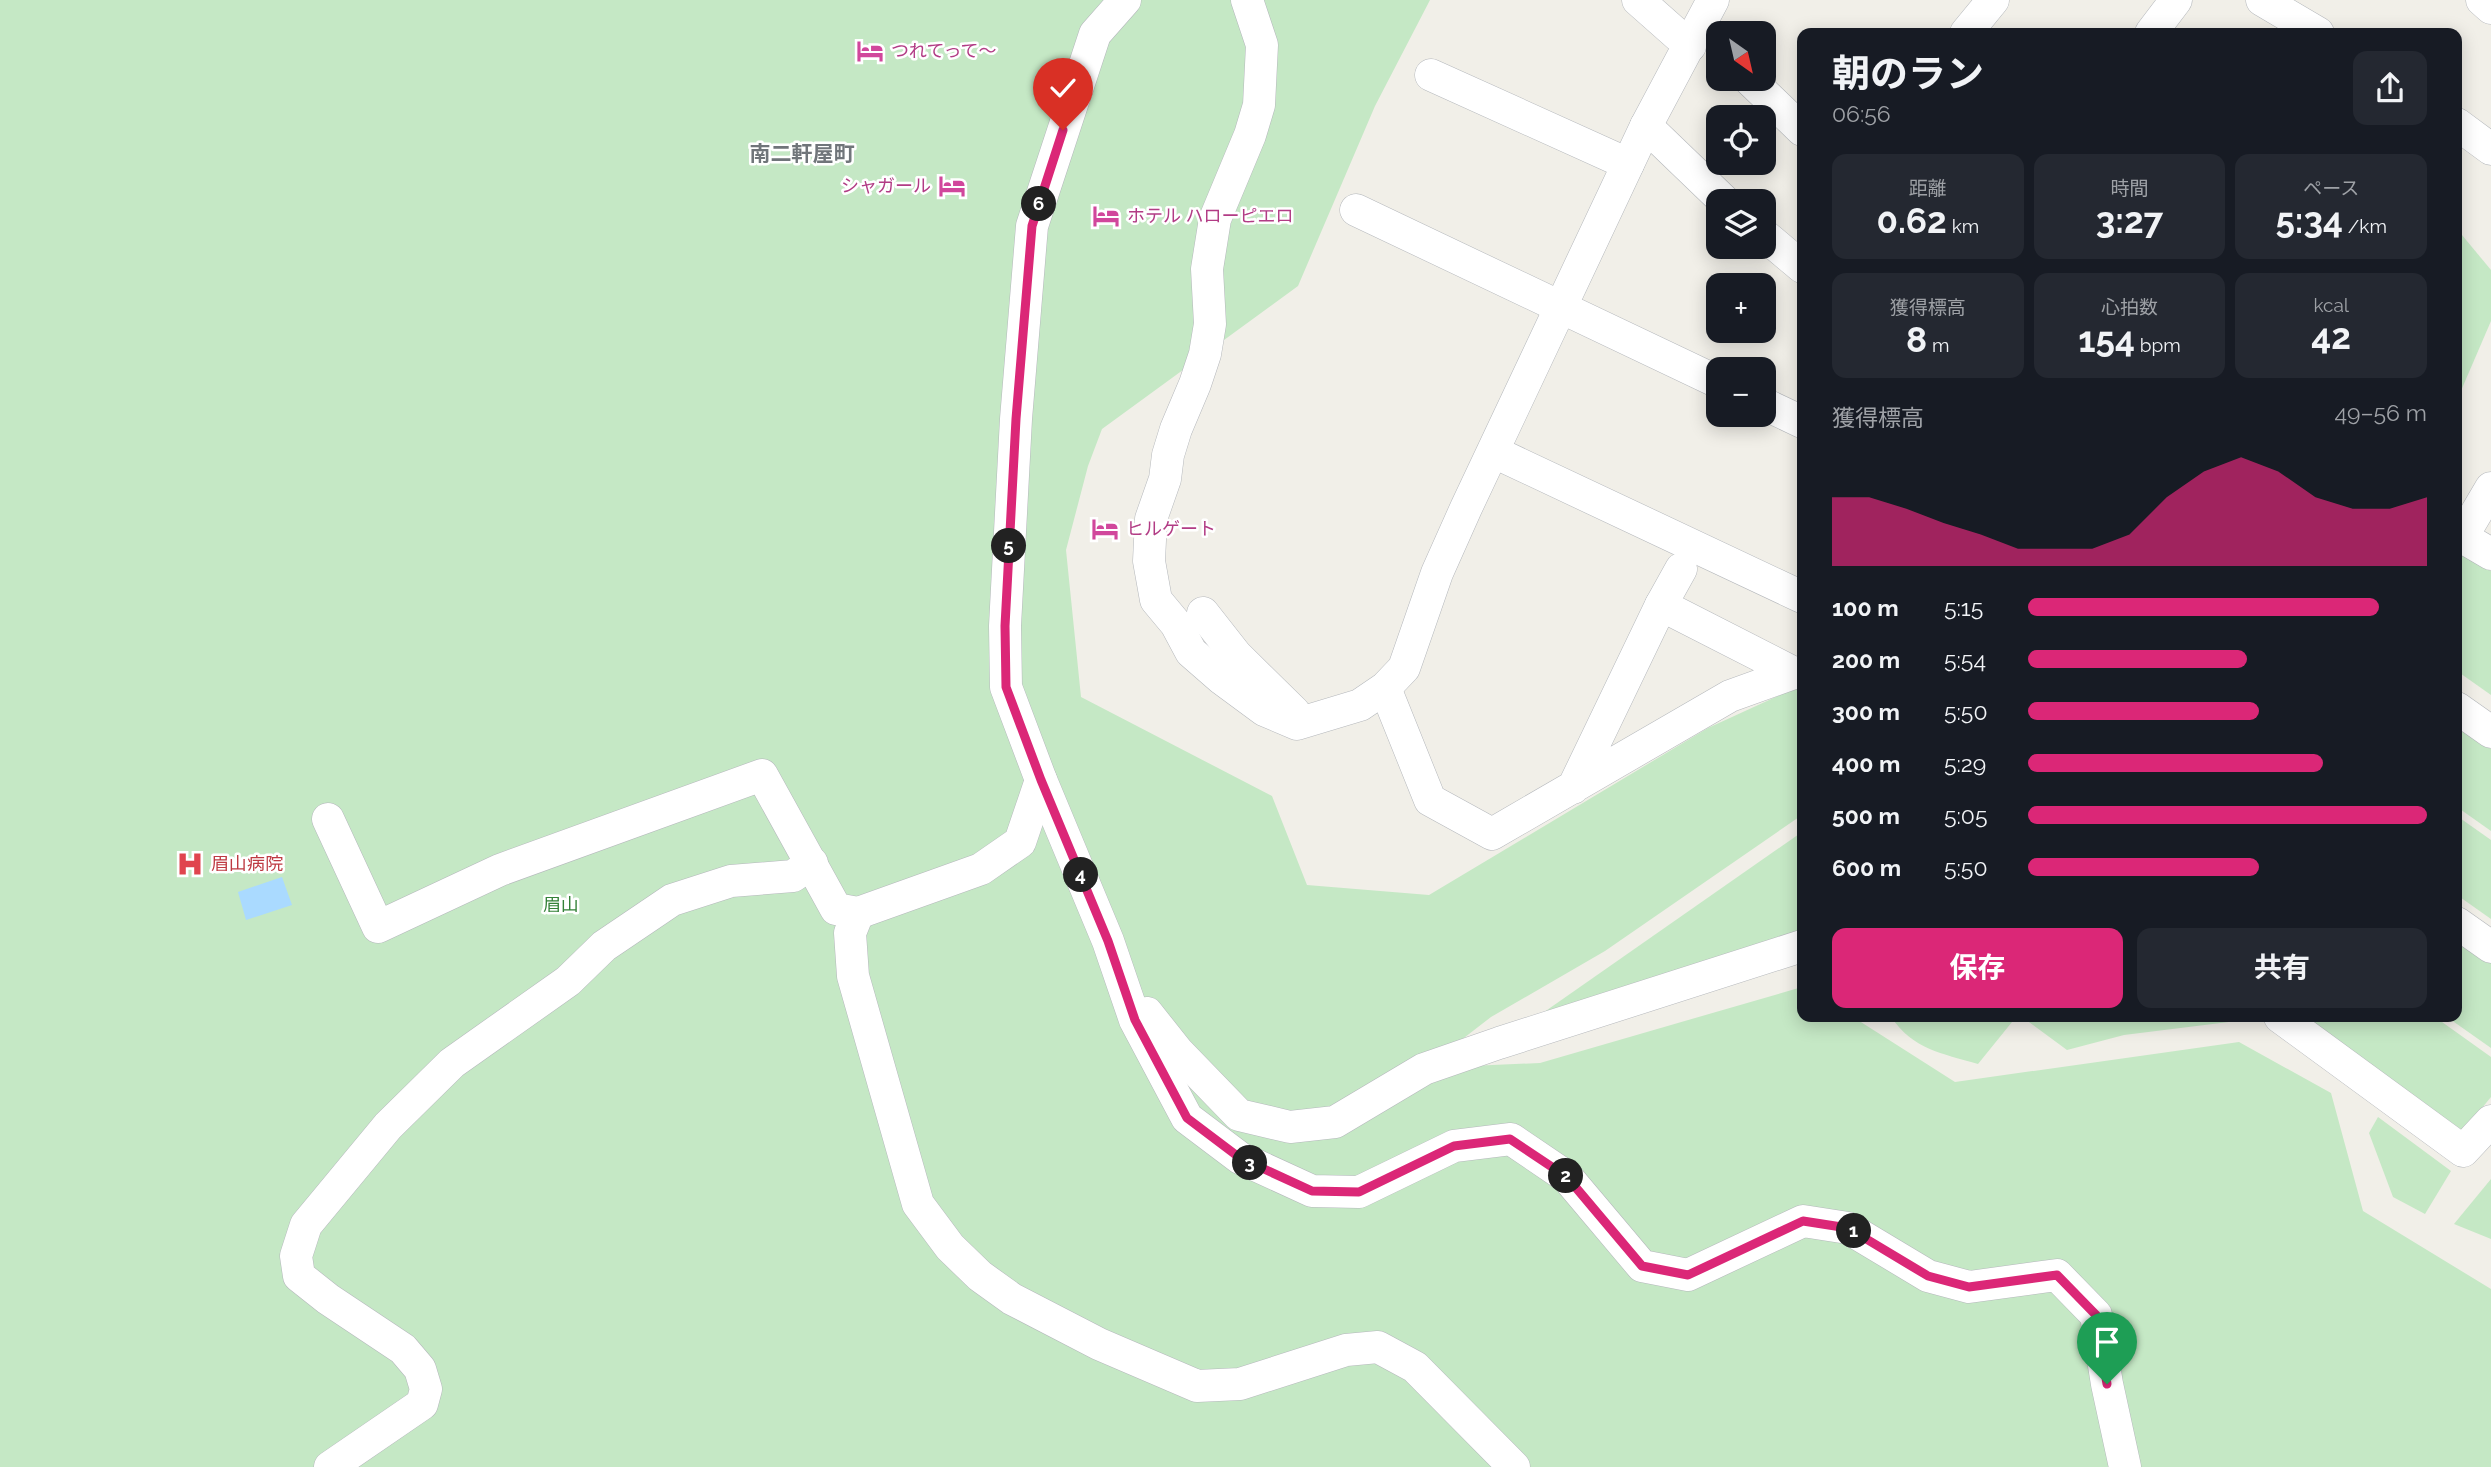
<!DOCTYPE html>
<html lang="ja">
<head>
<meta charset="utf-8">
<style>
  :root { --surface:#171b24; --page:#242831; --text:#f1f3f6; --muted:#9ea1a6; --accent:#db2777 }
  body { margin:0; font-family:Raleway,"Noto Sans JP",sans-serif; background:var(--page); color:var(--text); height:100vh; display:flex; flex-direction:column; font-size:26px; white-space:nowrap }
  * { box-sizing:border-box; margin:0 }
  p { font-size:23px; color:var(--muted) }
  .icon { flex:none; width:38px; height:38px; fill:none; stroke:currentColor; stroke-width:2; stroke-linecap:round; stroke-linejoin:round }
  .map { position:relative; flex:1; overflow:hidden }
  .side { position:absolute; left:1797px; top:28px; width:665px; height:994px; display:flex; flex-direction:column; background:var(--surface); border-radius:14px; box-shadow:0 4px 18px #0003 }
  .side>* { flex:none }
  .needle { width:46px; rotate:146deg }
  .tools { position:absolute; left:1706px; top:21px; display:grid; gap:14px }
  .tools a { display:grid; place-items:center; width:70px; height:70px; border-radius:14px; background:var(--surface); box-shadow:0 4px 18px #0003; font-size:35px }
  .pin { position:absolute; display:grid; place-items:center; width:60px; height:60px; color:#fff; margin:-72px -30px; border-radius:50% 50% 50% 0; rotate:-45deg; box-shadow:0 0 7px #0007 }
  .pin .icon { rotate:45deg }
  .km { position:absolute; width:35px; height:35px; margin:-18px; border-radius:50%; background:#222; color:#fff; font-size:19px; line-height:35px; text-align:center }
  .round { display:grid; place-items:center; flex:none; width:74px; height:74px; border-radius:14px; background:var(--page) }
  .summary { display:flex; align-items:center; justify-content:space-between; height:119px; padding:0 35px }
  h1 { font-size:38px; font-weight:700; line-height:52px }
  .figures { display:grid; grid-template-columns:repeat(3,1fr); gap:10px; height:119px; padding:7px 35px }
  .figures div { display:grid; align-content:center; border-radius:14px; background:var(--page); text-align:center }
  .figures b { font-size:35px; font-weight:700 }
  .figures small { font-size:19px; font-weight:400 }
  .figures p { font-size:19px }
  .chart { height:196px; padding:14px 35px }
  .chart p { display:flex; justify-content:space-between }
  .chart svg { width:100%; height:126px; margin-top:7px; fill:var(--accent); opacity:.7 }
  .button { display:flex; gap:14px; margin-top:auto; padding:14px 35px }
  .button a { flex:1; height:80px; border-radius:14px; background:var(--accent); color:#fff; font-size:28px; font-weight:700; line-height:80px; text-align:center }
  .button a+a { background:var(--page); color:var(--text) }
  ul { padding:0 35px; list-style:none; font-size:23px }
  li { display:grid; grid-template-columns:112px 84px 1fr; align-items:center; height:52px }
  li i { height:18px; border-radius:9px; background:var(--accent) }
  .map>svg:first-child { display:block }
  .green { fill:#c5e8c5 }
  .water { fill:#aadaff }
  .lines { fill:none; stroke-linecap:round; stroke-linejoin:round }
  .minor-casing { stroke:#b5b8bc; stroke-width:33 }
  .minor { stroke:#fff; stroke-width:32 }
  .route-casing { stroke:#fff; stroke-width:14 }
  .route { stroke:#db2777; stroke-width:9 }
  .labels { text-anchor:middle; stroke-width:5; stroke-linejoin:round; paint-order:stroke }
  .hotel-label { font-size:18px; fill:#b23c85; stroke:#fff; text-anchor:start }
  .health-label { font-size:18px; fill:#be3a42; stroke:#fff; text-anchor:start }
  .park-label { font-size:18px; fill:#348238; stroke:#fff }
  .quarter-label { font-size:21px; font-weight:bold; fill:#70757a; stroke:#fff }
</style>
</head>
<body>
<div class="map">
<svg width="2491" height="1467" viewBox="0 0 2491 1467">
  <rect width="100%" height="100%" fill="#f1efe8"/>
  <!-- green -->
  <g class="green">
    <polygon points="0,0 1430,0 1375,106 1298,286 1102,429 1088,466 1066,550 1081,697 1272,796 1307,885 1429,895 1708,728 1802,685 1802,815 1605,951 1491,1017 1425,1068 1540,1063 1802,987 1802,1017 1853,1017 1955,1082 2239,1042 2331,1093 2363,1211 2491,1289 2491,1467 0,1467"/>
    <polygon points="2457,229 2491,270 2491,321 2457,400"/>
    <polygon points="2457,551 2491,571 2491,695 2457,671"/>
    <polygon points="2457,726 2491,749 2491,831 2457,807"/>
    <polygon points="2457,816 2491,840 2491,919 2457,895"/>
    <polygon points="1802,832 1802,938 1527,1024"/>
    <polygon points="2457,936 2491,960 2491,1048 2447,1017 2457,1017"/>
    <path d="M1891 1017H2005L2012 1022 1978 1064C1941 1053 1914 1050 1891 1017Z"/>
    <polygon points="2022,1017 2260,1017 2261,1018 2124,1035 2067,1050"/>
    <polygon points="2306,1017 2435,1017 2491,1057 2491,1097 2463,1131"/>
    <polygon points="2378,1117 2451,1171 2425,1214 2393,1197 2369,1133"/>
    <polygon points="2491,1179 2491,1239 2454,1224"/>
  </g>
  <!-- water -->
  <polygon class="water" points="282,877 292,905 246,920 238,892"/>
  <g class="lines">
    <!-- minor casing -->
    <g class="minor-casing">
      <g id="minor">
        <polyline points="1125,0 1095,34 1032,226 1016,419 1005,626 1006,687 1041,780 1108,941 1135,1020 1187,1118 1240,1158 1312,1191 1359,1192 1454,1146 1511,1139 1567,1177 1642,1266 1688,1275 1803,1221 1848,1228 1928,1276 1969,1287 2057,1275 2096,1315 2107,1384 2125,1467"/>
        <polyline points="1247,0 1262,45 1259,105 1250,135 1215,219 1207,269 1210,324 1205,354 1195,384 1176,429 1168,455 1165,479 1151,519 1149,561 1156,600 1176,624 1191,652 1222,679 1264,710 1297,724 1360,705 1385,688 1404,668 1437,573 1466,508 1646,126 1713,0"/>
        <polyline points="1638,0 1690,46"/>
        <polyline points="2262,0 2318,33"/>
        <polyline points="2482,0 2491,8"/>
        <polyline points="1966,33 1993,0"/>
        <polyline points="2151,33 2176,0"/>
        <polyline points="1431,75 1628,164"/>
        <polyline points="1749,79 1802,130"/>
        <polyline points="2457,124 2491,149"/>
        <polyline points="1646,126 1724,201"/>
        <polyline points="1356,210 1718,382"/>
        <polyline points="1764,235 1802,267"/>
        <polyline points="1764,404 1802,422"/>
        <polyline points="1494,452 1802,597"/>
        <polyline points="2491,488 2462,537 2491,554"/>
        <polyline points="1661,605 1681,569"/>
        <polyline points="1203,613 1236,655 1294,712"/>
        <polyline points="1385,688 1430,800 1492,834 1730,696 1794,673 1661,605 1573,788"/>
        <polyline points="2457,708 2491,732"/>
        <polyline points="328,819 378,927 500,870 762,775 836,909 858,913 981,869 1020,842 1041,780"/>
        <polyline points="858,913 850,933 853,976 918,1204 950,1247 980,1276 1012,1299 1099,1344 1197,1386 1240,1384 1346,1350 1378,1347 1415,1367 1514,1467"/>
        <polyline points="2457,923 2491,947"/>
        <polyline points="1147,1013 1178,1052 1239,1115 1290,1127 1335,1122 1424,1069 1499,1043 1802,946"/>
        <polyline points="2280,1017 2463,1151 2491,1121"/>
        <polyline points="330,1467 422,1404 426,1389 420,1369 403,1349 328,1299 299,1276 296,1256 306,1225 388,1126 452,1063 568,981 604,946 672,900 731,881 793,876 812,863"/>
      </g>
    </g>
    <!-- minor -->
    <use href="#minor" class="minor"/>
  </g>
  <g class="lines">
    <!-- route casing -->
    <g class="route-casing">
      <polyline id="route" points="1063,130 1032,226 1016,419 1005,626 1006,687 1041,780 1108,941 1135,1020 1187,1118 1240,1158 1312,1191 1359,1192 1454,1146 1510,1139 1567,1177 1642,1266 1688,1275 1803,1221 1848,1228 1928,1276 1969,1287 2057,1275 2096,1315 2107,1384"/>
    </g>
    <!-- route -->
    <use href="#route" class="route"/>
  </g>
  <!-- icons -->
  <defs>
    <g id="hotel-bare" transform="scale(2.1)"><path d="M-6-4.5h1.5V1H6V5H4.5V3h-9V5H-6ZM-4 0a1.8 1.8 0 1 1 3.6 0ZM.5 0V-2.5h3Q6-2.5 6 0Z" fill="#d1479c" stroke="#fff" stroke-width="2.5" paint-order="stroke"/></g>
    <g id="hospital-bare" transform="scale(2.1)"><path d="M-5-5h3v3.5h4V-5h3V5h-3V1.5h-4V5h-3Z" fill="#e0444e" stroke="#fff" stroke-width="2.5" paint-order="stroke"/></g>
  </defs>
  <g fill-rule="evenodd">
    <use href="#hotel-bare" x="870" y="51"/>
    <use href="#hotel-bare" x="952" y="186"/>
    <use href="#hotel-bare" x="1106" y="216"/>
    <use href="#hotel-bare" x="1105" y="529"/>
    <use href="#hospital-bare" x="190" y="864"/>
  </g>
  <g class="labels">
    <!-- hotel labels -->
    <g class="hotel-label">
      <text x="891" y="57">つれてって～</text>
      <text x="931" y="192" text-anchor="end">シャガール</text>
      <text x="1127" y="222">ホテル ハローピエロ</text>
      <text x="1126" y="535">ヒルゲート</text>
    </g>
    <!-- health labels -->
    <g class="health-label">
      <text x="211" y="870">眉山病院</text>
    </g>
    <!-- park labels -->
    <g class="park-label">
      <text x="561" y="911">眉山</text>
    </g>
    <!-- quarter labels -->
    <g class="quarter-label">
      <text x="802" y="161">南二軒屋町</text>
    </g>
  </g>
</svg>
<div class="tools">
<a><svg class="needle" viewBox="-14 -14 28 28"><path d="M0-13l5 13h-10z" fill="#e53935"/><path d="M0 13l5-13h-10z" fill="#9ea1a6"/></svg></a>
<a><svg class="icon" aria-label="locate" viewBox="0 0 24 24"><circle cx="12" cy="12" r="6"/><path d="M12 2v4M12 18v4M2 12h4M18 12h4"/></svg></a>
<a><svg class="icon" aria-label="layers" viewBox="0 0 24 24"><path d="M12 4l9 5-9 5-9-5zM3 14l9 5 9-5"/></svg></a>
<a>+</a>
<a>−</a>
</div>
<div class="pin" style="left:2107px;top:1384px;background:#1e9e55"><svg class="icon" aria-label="arrive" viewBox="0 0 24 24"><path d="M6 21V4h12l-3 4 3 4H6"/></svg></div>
<div class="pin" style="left:1063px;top:130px;background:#d93025"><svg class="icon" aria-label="check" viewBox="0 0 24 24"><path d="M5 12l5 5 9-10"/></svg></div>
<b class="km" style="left:1854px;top:1231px">1</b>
<b class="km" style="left:1566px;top:1176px">2</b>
<b class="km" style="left:1250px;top:1163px">3</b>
<b class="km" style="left:1081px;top:875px">4</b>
<b class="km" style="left:1009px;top:546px">5</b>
<b class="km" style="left:1039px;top:204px">6</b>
<section class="side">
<div class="summary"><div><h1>朝のラン</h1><p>06:56</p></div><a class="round"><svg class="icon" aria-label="share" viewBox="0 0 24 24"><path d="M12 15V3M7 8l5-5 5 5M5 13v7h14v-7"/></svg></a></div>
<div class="figures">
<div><p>距離</p><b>0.62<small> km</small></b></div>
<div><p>時間</p><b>3:27</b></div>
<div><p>ペース</p><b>5:34<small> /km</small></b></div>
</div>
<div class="figures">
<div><p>獲得標高</p><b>8<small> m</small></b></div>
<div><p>心拍数</p><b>154<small> bpm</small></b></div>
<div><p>kcal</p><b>42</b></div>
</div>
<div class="chart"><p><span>獲得標高</span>49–56 m</p>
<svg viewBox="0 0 160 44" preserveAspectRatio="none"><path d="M0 44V20L10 20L20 24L30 29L40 33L50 38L60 38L70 38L80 33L90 20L100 11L110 6L120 11L130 20L140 24L150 24L160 20V44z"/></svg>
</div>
<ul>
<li><b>100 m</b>5:15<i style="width:88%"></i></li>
<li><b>200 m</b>5:54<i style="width:55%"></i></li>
<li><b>300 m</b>5:50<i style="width:58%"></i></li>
<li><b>400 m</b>5:29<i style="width:74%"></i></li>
<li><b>500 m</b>5:05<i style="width:100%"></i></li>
<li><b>600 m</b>5:50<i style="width:58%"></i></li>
</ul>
<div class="button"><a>保存</a><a>共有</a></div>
</section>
</div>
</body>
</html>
